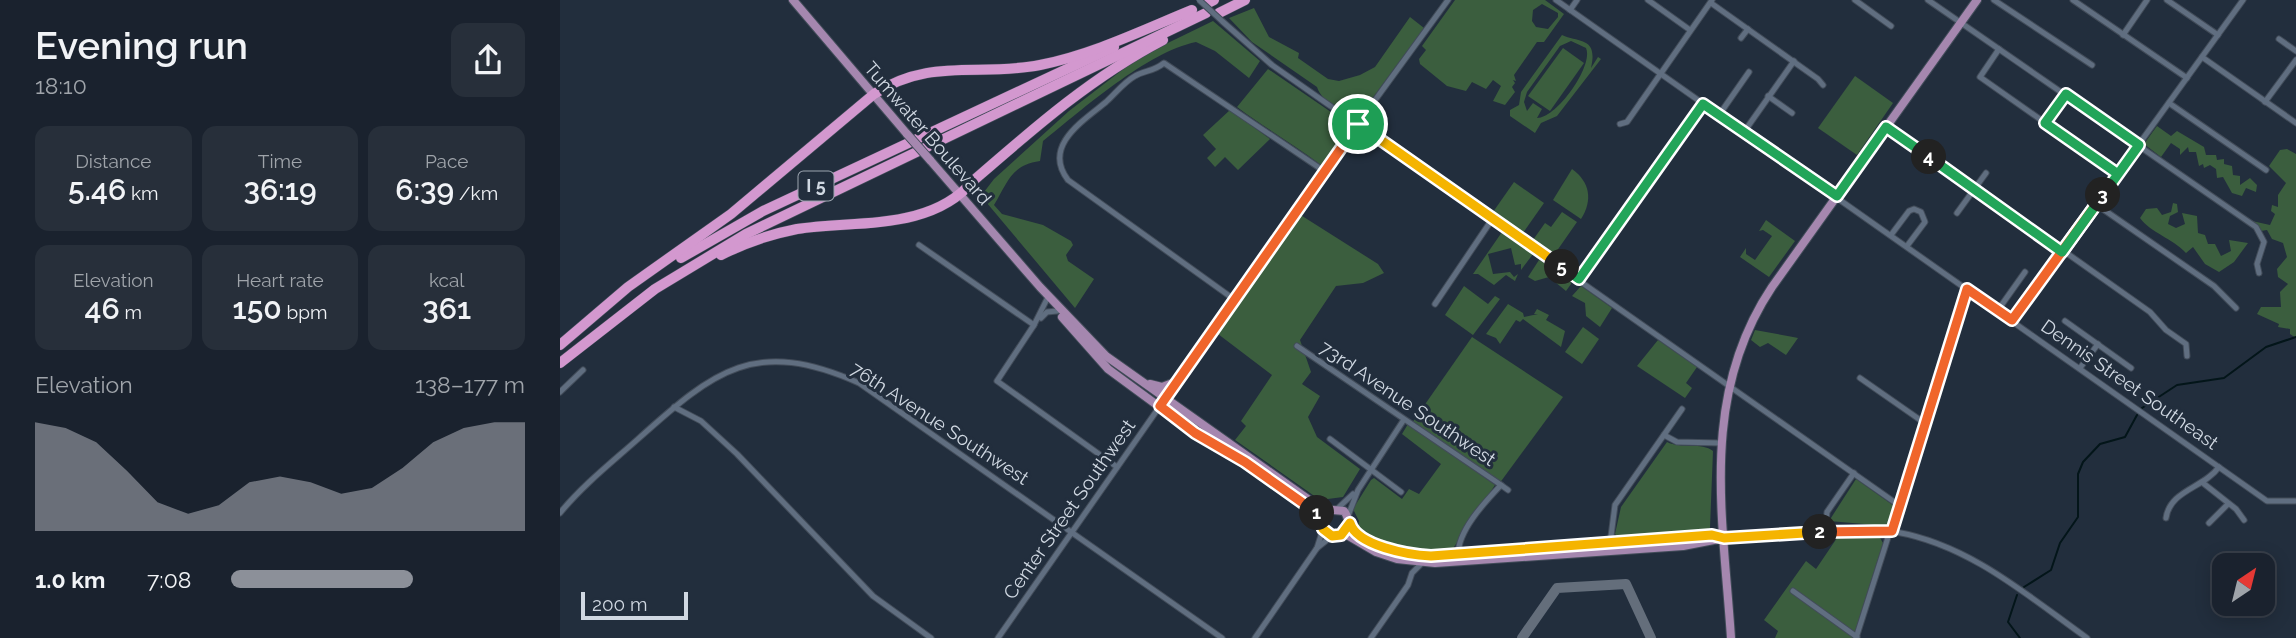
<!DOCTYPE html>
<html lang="en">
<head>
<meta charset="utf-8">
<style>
  :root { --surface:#1a222e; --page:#272f3a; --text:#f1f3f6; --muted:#9fa4aa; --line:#383f4a; --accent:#8c9099 }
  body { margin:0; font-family:Raleway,sans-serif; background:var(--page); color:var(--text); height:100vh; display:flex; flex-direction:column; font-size:26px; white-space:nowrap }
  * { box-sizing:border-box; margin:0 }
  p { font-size:23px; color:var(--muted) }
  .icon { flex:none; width:38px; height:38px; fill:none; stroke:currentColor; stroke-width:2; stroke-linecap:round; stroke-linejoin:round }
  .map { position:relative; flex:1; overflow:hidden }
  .sheet { display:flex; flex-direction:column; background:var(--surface); width:560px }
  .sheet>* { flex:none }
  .needle { width:46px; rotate:35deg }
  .buttons { position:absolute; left:1652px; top:553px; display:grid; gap:14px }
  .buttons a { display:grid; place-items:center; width:63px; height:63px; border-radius:14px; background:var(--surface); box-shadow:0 4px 18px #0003,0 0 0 2px var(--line); font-size:35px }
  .scale { position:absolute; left:21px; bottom:18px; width:107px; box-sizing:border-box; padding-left:7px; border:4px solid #d0d8e2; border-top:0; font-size:19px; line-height:24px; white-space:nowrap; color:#d0d8e2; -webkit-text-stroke:5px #222e3d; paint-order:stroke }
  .pin { position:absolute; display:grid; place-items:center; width:60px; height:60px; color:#fff; margin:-30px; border:4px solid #fff; border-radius:50%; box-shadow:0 2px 7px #0007 }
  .km { position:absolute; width:35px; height:35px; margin:-18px; border-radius:50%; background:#222; color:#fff; font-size:19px; line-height:35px; text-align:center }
  .round { display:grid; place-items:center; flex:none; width:74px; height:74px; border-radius:14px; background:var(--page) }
  .summary { display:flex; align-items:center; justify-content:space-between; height:119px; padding:0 35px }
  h1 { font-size:38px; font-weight:600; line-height:52px }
  .metrics { display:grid; grid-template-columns:repeat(3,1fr); gap:10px; height:119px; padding:7px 35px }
  .metrics div { display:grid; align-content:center; border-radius:14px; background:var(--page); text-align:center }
  .metrics b { font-size:30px; font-weight:600 }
  .metrics small { font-size:19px; font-weight:400 }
  .metrics p { font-size:19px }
  .chart { height:196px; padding:14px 35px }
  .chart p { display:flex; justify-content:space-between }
  .chart svg { width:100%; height:126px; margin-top:7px; fill:var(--accent); opacity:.7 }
  ul { padding:0 35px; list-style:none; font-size:23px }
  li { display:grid; grid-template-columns:112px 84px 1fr; align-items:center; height:52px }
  li i { height:18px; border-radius:9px; background:var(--accent) }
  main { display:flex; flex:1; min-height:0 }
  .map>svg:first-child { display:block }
  .green { fill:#3b5e3e; fill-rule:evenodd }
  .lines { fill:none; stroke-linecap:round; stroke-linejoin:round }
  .stream { stroke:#031519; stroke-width:2 }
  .taxiway { stroke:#646e7b; stroke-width:10 }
  .minor-casing { stroke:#424c59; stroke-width:7 }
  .major-casing { stroke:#424c59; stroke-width:10 }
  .highway-casing { stroke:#424c59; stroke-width:11 }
  .minor { stroke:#606e80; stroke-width:5 }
  .major { stroke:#a587af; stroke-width:8 }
  .highway { stroke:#d398cf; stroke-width:10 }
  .minor-bridge-casing { stroke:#424c59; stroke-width:7; stroke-linecap:butt }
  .major-bridge-casing { stroke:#424c59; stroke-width:10; stroke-linecap:butt }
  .minor-bridge { stroke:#606e80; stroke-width:5 }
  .major-bridge { stroke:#a587af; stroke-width:8 }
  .split-1-casing { stroke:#fff; stroke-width:14 }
  .split-2-casing { stroke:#fff; stroke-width:14 }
  .split-3-casing { stroke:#fff; stroke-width:14 }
  .split-4-casing { stroke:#fff; stroke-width:14 }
  .split-5-casing { stroke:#fff; stroke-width:14 }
  .split-6-casing { stroke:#fff; stroke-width:14 }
  .split-1 { stroke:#f0652b; stroke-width:9 }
  .split-2 { stroke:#f5b400; stroke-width:9 }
  .split-3 { stroke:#f0652b; stroke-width:9 }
  .split-4 { stroke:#22a559; stroke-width:9 }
  .split-5 { stroke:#22a559; stroke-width:9 }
  .split-6 { stroke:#f5b400; stroke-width:9 }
  .labels { text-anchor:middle; stroke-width:6; stroke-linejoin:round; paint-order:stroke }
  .shield { fill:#222e3d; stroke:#9ca5b0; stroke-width:2 }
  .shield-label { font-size:18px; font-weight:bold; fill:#d0d8e2 }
  .street-label { font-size:19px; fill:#d0d8e2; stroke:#222e3d }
</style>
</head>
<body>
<main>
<section class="sheet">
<div class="summary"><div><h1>Evening run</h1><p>18:10</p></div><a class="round"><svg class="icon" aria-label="share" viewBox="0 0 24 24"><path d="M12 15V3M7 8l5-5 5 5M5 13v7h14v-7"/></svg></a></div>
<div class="metrics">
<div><p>Distance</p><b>5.46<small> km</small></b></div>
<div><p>Time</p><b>36:19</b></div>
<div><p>Pace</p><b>6:39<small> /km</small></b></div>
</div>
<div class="metrics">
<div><p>Elevation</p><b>46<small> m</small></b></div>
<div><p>Heart rate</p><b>150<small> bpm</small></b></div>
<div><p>kcal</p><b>361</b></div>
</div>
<div class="chart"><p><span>Elevation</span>138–177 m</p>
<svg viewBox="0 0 160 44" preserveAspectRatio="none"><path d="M0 44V6L10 8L20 13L30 23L40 34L50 38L60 35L70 27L80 25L90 27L100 31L110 29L120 22L130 13L140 8L150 6L160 6V44z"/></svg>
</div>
<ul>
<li><b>1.0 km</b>7:08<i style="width:62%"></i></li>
</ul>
</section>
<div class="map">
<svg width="1736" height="638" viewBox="0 0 1736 638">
  <rect width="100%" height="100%" fill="#222e3d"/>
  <!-- green -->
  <g class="green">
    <path d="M895 0H985L1004 14 984 42H977L954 75 956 81 953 80 955 83 952 87 955 92 945 105 933 101 941 86 933 80 926 89 912 82 906 91 887 86 860 64 859 59 866 50 862 46ZM982 4 998 13V17L988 29 976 27 972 21 973 10Z"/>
    <path d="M694 8 709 37 739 53 738 58 768 79 779 81 800 75 815 67 850 17 864 28 800 115C785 113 762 103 757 87L692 42 669 18Z"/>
    <path d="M653 21 700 61 689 78 655 51 636 42C587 52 523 109 483 141L480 161C451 165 448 182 434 205L442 214 483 225 511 241 513 245 506 255 508 261 534 279 515 308 421 196 434 179 509 111 579 57Z"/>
    <path d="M1002 35C1020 43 1038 37 1031 68L1038 57 1041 59 997 116 981 123 975 133 950 116V110L959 105 961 92ZM1011 41 1026 48C1034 66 996 119 977 118L982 109 973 103 967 111 964 102 967 92 1000 46Z"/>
    <polygon points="1003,48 1024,63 990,111 968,96"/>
    <path d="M708 69 787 123 788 128 761 165C733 144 705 128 677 107Z"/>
    <polygon points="1295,76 1333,103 1297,155 1258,128"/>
    <polygon points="670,110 710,139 678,170 665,157 655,167 647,158 656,149 643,135"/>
    <polygon points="1597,126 1611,136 1617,131 1644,147 1646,155 1656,155 1657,160 1664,159 1664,164 1672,166 1673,175 1680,176 1680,185 1690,178 1697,185 1696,192 1686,188 1682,196 1672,193 1663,177 1657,178 1656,169 1650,165 1644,168 1643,164 1639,166 1636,152 1629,152 1628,147 1620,155 1620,149 1611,143 1601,157 1584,144"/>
    <polygon points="1727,149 1736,154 1736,338 1730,334 1730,329 1718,327 1719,324 1697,314 1701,307 1721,307 1720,292 1728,284 1718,277 1717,269 1727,257 1723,243 1712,239 1707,230 1701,231 1692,221 1710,225 1715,214 1711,211 1712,205 1718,207 1718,195 1726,183 1709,166 1720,150"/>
    <path d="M1012 169C1030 182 1033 200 1021 219L993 200Z"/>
    <polygon points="954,182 984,203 963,233 933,212"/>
    <path d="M1613 203 1617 204 1618 212 1610 216 1608 224 1616 228 1625 224 1622 213 1637 216 1638 233 1645 235 1648 244H1655L1661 256 1671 251 1669 240 1688 243 1674 262 1659 272 1645 264 1633 247 1626 253C1612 238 1591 233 1580 218L1586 209 1597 208 1602 215 1611 212Z"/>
    <polygon points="1002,212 1017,222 994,255 973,240 985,223 991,227"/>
    <polygon points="739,214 818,264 824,273 803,283 776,286 740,340 751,372 742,384 760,396 748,417 757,437 800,469 783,497 760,500 675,440 686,426 681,421 712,375 658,334"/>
    <polygon points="1206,220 1235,241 1209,277 1180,257 1186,248 1186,254 1195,260 1212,236 1203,230 1199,231"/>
    <polygon points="942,232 973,254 961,270 961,264 955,265 951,248 928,254 933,274 950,272 954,277 958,274 955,281 946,275 934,285 918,274 913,274"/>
    <polygon points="979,260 1010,278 1011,284 1006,291 989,277 975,281 968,277"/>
    <polygon points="904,286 928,304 935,296 940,299 913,335 885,315"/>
    <polygon points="1021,286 1052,308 1040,327 1026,316 1025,303 1012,296"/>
    <polygon points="948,304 963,313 964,317 978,314 974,314 977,309 989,315 986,320 1005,331 1001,347 963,319 960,322 956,320 940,344 936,338 926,334"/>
    <polygon points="1023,327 1039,339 1022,364 1005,352"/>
    <polygon points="1195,330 1233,337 1238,338 1226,355 1208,343 1200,347 1191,340"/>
    <polygon points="912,337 1003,397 939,484 852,423"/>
    <polygon points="1098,340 1137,367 1126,383 1132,388 1125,398 1077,366"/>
    <path d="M848 424 935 485 892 550C865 551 814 553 798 528L799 521 793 509 811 480 814 478 842 499 849 489 859 494 881 464 842 434Z"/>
    <path d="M1107 442C1121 449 1142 442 1153 451L1150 528 1141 532 1059 538 1055 534 1061 507Z"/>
    <polygon points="1296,479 1334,506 1327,526 1269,521"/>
    <polygon points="1279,535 1319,536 1323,543 1293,638 1215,638 1218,631 1204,620 1246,561 1256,569"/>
  </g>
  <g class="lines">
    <!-- stream -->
    <g class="stream">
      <polyline points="1582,408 1617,385 1664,378 1706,347 1736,337"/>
      <polyline points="1464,587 1491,570 1500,543 1518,517 1518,474 1523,462 1540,444 1565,437 1577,415"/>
      <polyline points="1457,595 1448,622 1460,638"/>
    </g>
    <!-- taxiway -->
    <polyline class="taxiway" points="962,638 997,588 1066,584 1091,638"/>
    <!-- minor casing -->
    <g class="minor-casing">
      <g id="minor">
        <polyline points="996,0 1707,501 1735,501"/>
        <polyline points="1088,0 1130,30"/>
        <polyline points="1295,0 1331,26"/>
        <polyline points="1368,0 1696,227 1704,242 1697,264 1699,273"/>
        <polyline points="1434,0 1532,65"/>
        <polyline points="1513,0 1627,78"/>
        <polyline points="1607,0 1658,35"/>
        <polyline points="1151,3 1258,79 1263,85"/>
        <polyline points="1010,10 1017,0"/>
        <polyline points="662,21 712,65 1340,506"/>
        <polyline points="1563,35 1587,0"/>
        <polyline points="1181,38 1188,29"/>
        <polyline points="1719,39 1736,51"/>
        <polyline points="1439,49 1420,77 1558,174"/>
        <polyline points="1642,57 1736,123"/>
        <polyline points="1208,96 1232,113"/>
        <polyline points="1705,102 1736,60"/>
        <polyline points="1609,103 1706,170"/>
        <polyline points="1159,115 1189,72"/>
        <polyline points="1485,123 1506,94"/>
        <polyline points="1060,124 1067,122 1152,0"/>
        <polyline points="1327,126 1590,312 1606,330 1626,344 1627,356"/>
        <polyline points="1184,132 1234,61"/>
        <polyline points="1537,205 1654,286 1676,308"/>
        <polyline points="1397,213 1426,173"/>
        <polyline points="1331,235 1349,211 1354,209 1361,212 1365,222 1347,246"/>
        <polyline points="359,245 474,325"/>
        <polyline points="1019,279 1143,104"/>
        <polyline points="488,297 474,325 437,381 557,467"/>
        <path d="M675 300 508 180C482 146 523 121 546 102 555 94 564 82 575 76 585 70 593 72 604 63L764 171"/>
        <polyline points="875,304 933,218"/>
        <polyline points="1438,310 1465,272"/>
        <polyline points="481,318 487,312 497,311"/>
        <polyline points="1452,320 1683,0"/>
        <polyline points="1505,321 1571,368"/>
        <polyline points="737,346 941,485"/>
        <polyline points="1520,368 1538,344"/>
        <polyline points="1300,378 1366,424"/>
        <polyline points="0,392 23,370"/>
        <polyline points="114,407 141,421 177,454 313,596 371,638"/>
        <polyline points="1104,435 1117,442 1160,443"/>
        <polyline points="770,439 841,492"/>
        <polyline points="1643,483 1676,509 1684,520"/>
        <polyline points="777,509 793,494"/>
        <path d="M0 513C23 485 51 463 78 439 155 370 195 337 299 383L662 638"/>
        <polyline points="788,516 798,490 843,421"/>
        <path d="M1606 518C1610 490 1644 488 1659 467"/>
        <polyline points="1649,523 1668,504"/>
        <polyline points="1265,532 1267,512 1294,473"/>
        <path d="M1164 538C1217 534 1284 523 1336 532 1410 545 1468 596 1527 638"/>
        <polyline points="1050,544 1055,505 1122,409"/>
        <polyline points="757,548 772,536"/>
        <path d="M898 555C898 530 925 502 941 485L948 490"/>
        <polyline points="1233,591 1297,637"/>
        <polyline points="438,638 778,151 888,0"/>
        <polyline points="695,638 757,548 763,529"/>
        <polyline points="811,638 848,585 852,573 862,563"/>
        <polyline points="1296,638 1407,289"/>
      </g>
    </g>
    <!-- major casing -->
    <g class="major-casing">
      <g id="major">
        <polyline points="233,0 347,134"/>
        <path d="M370 160 480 287 546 356 762 509 784 511C789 517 788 525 793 531 806 548 851 555 871 556L1152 535 1164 538"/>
        <polyline points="502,317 548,369 635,433 668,451 756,512 768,534 787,535 816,552 837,559 875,563 1123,546 1164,538"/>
        <polyline points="590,384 602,387 618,381"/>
        <path d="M1171 638C1163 516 1139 396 1212 287L1417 0"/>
      </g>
    </g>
    <!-- highway casing -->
    <g class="highway-casing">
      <g id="highway">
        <polyline points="648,3 654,0"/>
        <polyline points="659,13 685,0"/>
        <path d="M161 255C185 243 211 234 237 229 297 220 371 231 413 181 474 128 532 77 603 40"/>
        <polyline points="121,258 203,211 554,47"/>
        <path d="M0 345 68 287 171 214 314 94C370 57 419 77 480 65 532 55 583 30 632 10"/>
        <polyline points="0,363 95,289 186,234 646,13"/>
      </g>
    </g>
    <!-- minor -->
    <use href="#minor" class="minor"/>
    <!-- major -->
    <use href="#major" class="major"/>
    <!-- highway -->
    <use href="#highway" class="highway"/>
    <!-- minor-bridge casing -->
    <g class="minor-bridge-casing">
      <polyline id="minor-bridge" points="639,0 662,21"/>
    </g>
    <!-- major-bridge casing -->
    <g class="major-bridge-casing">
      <polyline id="major-bridge" points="347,134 370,160"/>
    </g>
    <!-- minor-bridge -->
    <use href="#minor-bridge" class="minor-bridge"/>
    <!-- major-bridge -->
    <use href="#major-bridge" class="major-bridge"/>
  </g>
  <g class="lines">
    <!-- split-1 casing -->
    <g class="split-1-casing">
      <polyline id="split-1" points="757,513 685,462 635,433 600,406 798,124"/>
    </g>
    <!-- split-2 casing -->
    <g class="split-2-casing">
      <path id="split-2" d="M757 513 763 529 772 536 781 535 790 523C797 546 849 555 871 556L1152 535 1164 538 1260 532"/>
    </g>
    <!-- split-3 casing -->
    <g class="split-3-casing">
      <polyline id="split-3" points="1260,532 1332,531 1407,289 1452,320 1543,195"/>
    </g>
    <!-- split-4 casing -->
    <g class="split-4-casing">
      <polyline id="split-4" points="1369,157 1502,252 1579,145 1506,94 1485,123 1558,174 1543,195"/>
    </g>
    <!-- split-5 casing -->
    <g class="split-5-casing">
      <polyline id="split-5" points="1002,267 1019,279 1143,104 1277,196 1326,127 1369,157"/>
    </g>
    <!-- split-6 casing -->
    <g class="split-6-casing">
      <polyline id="split-6" points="798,124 1002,267"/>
    </g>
    <!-- split-1 -->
    <use href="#split-1" class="split-1"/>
    <!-- split-2 -->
    <use href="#split-2" class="split-2"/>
    <!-- split-3 -->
    <use href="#split-3" class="split-3"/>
    <!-- split-4 -->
    <use href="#split-4" class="split-4"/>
    <!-- split-5 -->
    <use href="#split-5" class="split-5"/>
    <!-- split-6 -->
    <use href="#split-6" class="split-6"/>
  </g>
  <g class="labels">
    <!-- shield labels -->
    <rect class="shield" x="238.5" y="171.5" width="35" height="29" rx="5"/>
    <g class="shield-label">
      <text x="256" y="192">I 5</text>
    </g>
    <!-- street labels -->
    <g class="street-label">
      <text transform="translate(368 133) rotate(49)" y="7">Tumwater Boulevard</text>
      <text transform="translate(1570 384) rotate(35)" y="7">Dennis Street Southeast</text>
      <text transform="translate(848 403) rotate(34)" y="7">73rd Avenue Southwest</text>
      <text transform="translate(380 423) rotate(33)" y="7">76th Avenue Southwest</text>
      <text transform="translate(509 509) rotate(-55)" y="7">Center Street Southwest</text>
    </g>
  </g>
</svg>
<div class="buttons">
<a><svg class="needle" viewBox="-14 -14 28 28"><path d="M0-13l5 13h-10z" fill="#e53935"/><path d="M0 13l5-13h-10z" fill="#9fa4aa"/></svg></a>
</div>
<div class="scale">200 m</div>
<div class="pin" style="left:798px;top:124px;background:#1e9e55"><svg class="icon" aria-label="arrive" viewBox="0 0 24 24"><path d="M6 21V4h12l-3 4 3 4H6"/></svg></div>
<b class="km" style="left:757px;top:513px">1</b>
<b class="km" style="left:1260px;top:532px">2</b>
<b class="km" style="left:1543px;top:195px">3</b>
<b class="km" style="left:1369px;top:157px">4</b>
<b class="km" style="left:1002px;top:267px">5</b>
</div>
</main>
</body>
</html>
